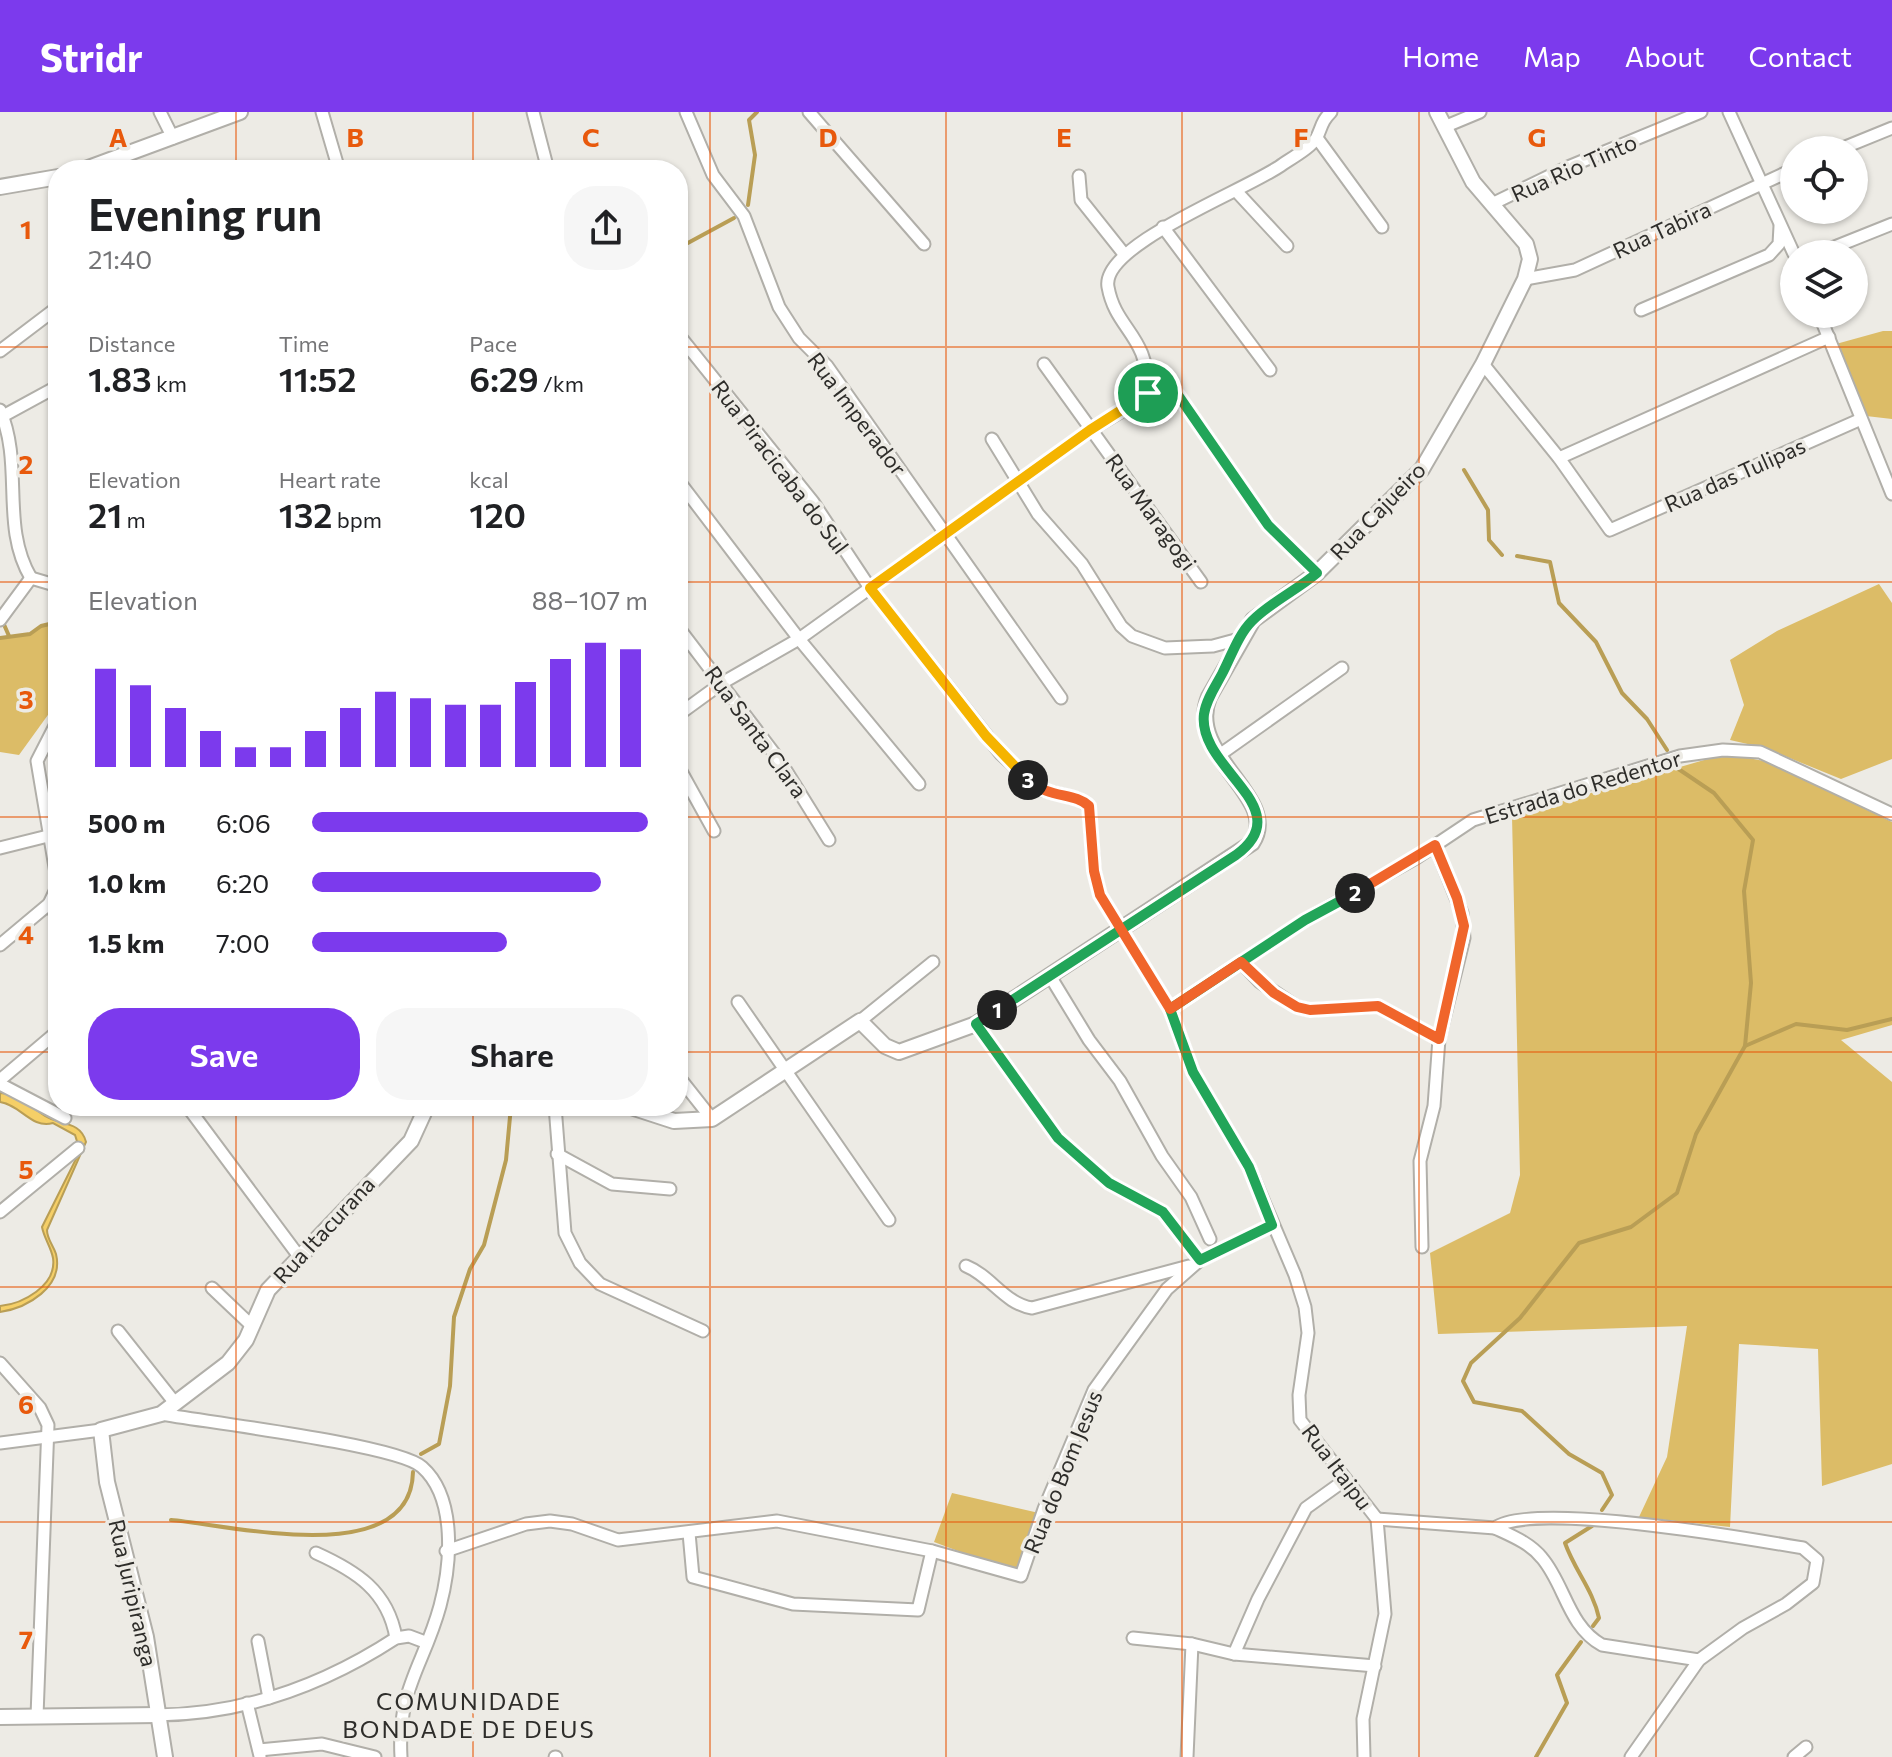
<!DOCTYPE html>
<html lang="en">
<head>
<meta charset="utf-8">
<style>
  :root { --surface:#fff; --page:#f6f6f6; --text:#202124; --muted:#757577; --accent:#7c3aed }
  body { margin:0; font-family:Commissioner,sans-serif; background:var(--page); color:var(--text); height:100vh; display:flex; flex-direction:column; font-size:30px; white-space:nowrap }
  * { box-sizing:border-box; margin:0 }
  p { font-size:26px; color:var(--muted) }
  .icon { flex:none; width:44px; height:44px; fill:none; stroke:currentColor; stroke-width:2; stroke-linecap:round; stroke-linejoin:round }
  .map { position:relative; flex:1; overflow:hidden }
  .drawer { position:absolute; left:48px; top:48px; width:640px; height:956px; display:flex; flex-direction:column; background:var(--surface); border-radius:32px; box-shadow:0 2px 6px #0004 }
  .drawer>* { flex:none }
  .tools { position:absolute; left:1780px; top:24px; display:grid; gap:16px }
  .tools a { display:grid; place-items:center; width:88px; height:88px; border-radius:50%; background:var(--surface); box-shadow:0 2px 6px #0004; font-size:40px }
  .pin { position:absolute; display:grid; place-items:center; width:68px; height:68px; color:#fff; margin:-34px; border:4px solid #fff; border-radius:50%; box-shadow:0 2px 8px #0007 }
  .km { position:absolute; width:40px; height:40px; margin:-20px; border-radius:50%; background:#222; color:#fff; font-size:22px; line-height:40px; text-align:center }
  .round { display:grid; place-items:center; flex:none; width:84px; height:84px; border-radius:32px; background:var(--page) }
  .head { display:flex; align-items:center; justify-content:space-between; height:136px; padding:0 40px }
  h1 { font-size:44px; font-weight:600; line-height:60px }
  .stats { display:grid; grid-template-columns:repeat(3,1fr); gap:12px; height:136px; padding:8px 40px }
  .stats div { display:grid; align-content:center }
  .stats b { font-size:34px; font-weight:600 }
  .stats small { font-size:22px; font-weight:400 }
  .stats p { font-size:22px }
  .chart { height:224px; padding:16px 40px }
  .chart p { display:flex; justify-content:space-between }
  .chart svg { width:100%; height:144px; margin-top:8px; stroke:var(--accent); stroke-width:6 }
  .action { display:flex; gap:16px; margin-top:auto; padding:16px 40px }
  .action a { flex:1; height:92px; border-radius:32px; background:var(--accent); color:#fff; font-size:32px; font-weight:600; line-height:92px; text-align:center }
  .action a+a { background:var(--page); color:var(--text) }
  ul { padding:0 40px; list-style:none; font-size:26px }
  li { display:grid; grid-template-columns:128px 96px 1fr; align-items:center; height:60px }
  li i { height:20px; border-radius:10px; background:var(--accent) }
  header { display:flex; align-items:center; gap:48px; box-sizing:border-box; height:112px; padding:0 40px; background:var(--accent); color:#fff }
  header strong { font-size:38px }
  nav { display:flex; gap:44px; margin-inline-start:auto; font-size:28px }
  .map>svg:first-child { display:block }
  .green { fill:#dcbc67 }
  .water { fill:#f5cf67; stroke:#b99e55; stroke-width:2 }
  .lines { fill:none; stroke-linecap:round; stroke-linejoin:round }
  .stream { stroke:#b99e55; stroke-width:4 }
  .minor-casing { stroke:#b1afa9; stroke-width:15 }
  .tertiary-casing { stroke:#b1afa9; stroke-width:18 }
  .minor { stroke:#fff; stroke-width:11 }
  .tertiary { stroke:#fff; stroke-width:14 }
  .split-1-casing { stroke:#fff; stroke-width:16 }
  .split-2-casing { stroke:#fff; stroke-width:16 }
  .split-3-casing { stroke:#fff; stroke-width:16 }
  .split-4-casing { stroke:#fff; stroke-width:16 }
  .split-1 { stroke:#22a559; stroke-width:10 }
  .split-2 { stroke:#22a559; stroke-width:10 }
  .split-3 { stroke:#f0652b; stroke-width:10 }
  .split-4 { stroke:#f5b400; stroke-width:10 }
  .grid { fill:none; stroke:#e8590c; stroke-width:2; stroke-opacity:0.55 }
  .labels { text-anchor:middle; stroke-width:7; stroke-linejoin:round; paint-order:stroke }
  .street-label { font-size:22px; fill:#2e2d2a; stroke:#edebe5 }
  .neighbourhood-label { font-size:24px; letter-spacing:2px; fill:#2e2d2a; stroke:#edebe5 }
  .grid-label { font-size:26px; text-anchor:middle; font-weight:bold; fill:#e8590c; stroke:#edebe5; stroke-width:7; stroke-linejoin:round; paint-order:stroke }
</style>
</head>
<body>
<header>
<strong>Stridr</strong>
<nav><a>Home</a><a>Map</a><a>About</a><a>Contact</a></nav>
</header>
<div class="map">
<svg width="1892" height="1645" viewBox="0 0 1892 1645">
  <rect width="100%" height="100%" fill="#edebe5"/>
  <!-- green -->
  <g class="green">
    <polygon points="1883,219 1892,219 1892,307 1866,304 1836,232"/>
    <polygon points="1879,472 1892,491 1892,647 1841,667 1765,636 1730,628 1744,593 1730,548 1777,519"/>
    <polygon points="58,510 58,589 19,643 0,640 0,526 30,522 41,514"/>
    <polygon points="1738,644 1769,650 1892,710 1892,913 1841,928 1892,970 1892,1352 1822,1374 1818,1237 1739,1232 1730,1415 1639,1405 1667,1345 1687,1214 1438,1222 1430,1141 1510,1101 1520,1063 1512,704 1711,646"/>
    <polygon points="952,1381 1039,1401 1019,1462 934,1430"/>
  </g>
  <!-- water -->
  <path class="water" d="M0 981C17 982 32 995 45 1004 59 1013 81 1009 86 1030L47 1118C47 1127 53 1133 56 1142 64 1175 27 1196 0 1200V1194C22 1192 57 1174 53 1146 51 1135 44 1126 42 1115L80 1039 75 1023 53 1011C31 1017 21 993 0 990Z"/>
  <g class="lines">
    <!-- stream -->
    <g class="stream">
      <polyline points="748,93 755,43 749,8 757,0"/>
      <polyline points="678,141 686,132 734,106"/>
      <polyline points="1464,358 1488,398 1489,428 1502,443"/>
      <polyline points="1517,444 1550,450 1559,491 1596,530 1622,581 1647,607 1667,638"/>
      <polyline points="2,508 9,524"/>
      <polyline points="0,526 30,522 41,514 58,510"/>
      <polyline points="1745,934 1796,912 1847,918 1892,907"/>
      <polyline points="421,1342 439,1332 450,1274 454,1205 470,1157 484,1133 506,1048 511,994"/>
      <polyline points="1602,1398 1612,1383 1602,1361 1569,1342 1522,1299 1474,1290 1463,1269 1471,1251 1520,1206 1579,1131 1631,1115 1677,1081 1696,1022 1745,934 1751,871 1744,779 1753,728 1714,681 1677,656"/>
      <path d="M171 1408C231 1413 411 1459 413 1360"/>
      <path d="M1592 1414 1565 1431C1575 1459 1593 1478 1599 1506L1593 1514"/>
      <polyline points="1536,1645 1567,1591 1557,1563 1581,1530"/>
    </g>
    <!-- minor casing -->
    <g class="minor-casing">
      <g id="minor">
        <polyline points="160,0 173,26"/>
        <polyline points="322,0 339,58"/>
        <polyline points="533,0 548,58"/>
        <polyline points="686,0 713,63 744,104 779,195 799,226 827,254 1061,586"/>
        <polyline points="809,0 924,132"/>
        <polyline points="1729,0 1794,142"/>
        <polyline points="1444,15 1480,0"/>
        <polyline points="1317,26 1382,115"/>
        <polyline points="1838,38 1892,16"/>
        <polyline points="1079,64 1081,88 1124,142"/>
        <polyline points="1237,80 1287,134"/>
        <polyline points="1492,92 1568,55 1701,0"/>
        <polyline points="1163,115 1270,258"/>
        <polyline points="1817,142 1892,112"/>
        <polyline points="1525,167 1575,158 1794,57"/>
        <polyline points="1641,198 1769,143 1779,132 1780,114"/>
        <polyline points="1819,202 1892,382"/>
        <polyline points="678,222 813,390 870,476 1001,642 1039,677 1078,687 1089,694 1094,759 1100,783 1170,897 1193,960 1249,1055 1295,1163 1305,1195 1308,1221 1299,1283 1300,1308 1377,1407 1385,1502 1363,1607 1364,1645"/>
        <polyline points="0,239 58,195"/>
        <polyline points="1044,252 1201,470"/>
        <polyline points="1483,252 1559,346 1610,418 1859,308"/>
        <path d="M1148 281C1149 222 1116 219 1108 175 1100 132 1252 76 1283 52 1292 46 1313 34 1317 25 1322 14 1322 9 1331 0"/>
        <path d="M0 298C24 353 0 414 31 466"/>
        <polyline points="3,304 58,274"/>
        <polyline points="992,327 1038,402 1082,452 1121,514 1132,524 1165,536 1213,534 1239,527"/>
        <polyline points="1559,346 1829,225"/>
        <polyline points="678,368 799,527 919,672"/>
        <polyline points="31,466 58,474"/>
        <polyline points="0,508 31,466"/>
        <polyline points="678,515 780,649 829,728"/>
        <polyline points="678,603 722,571 799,527 1090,318 1157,278 1178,283 1268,413 1317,461"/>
        <polyline points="1218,644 1342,556"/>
        <polyline points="678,654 714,719"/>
        <polyline points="0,736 52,723"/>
        <polyline points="49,792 58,806"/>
        <polyline points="0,833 49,792 58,773 37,649 58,608"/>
        <polyline points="1241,850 1260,870 1297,895 1310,898 1378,894 1439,927"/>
        <polyline points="1050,864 1089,928 1120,969 1162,1044 1191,1085 1210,1127"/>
        <polyline points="738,890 889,1108"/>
        <polyline points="1170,897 1305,808 1416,746 1473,708 1680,644 1723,638 1760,640 1892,702"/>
        <polyline points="860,909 933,850"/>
        <polyline points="976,912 1058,1026 1109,1071 1163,1100 1200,1148 1272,1113"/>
        <polyline points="678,964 712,1007"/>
        <polyline points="0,968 58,919"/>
        <polyline points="0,972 65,1006"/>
        <polyline points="187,994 298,1143"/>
        <polyline points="555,994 565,1121 580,1151 600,1172 703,1219"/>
        <polyline points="557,1042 612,1072 670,1077"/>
        <polyline points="0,1100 78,1036"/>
        <polyline points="1422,1135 1420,1049 1434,994 1439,927 1464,826 1462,801 1435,733"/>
        <path d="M966 1154C991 1164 1005 1192 1032 1196L1189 1154"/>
        <polyline points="212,1176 251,1213"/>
        <polyline points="118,1219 175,1291"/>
        <polyline points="0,1251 40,1296 48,1313 37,1604"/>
        <path d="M161 1302C206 1310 398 1333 422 1355 457 1386 451 1453 440 1494 424 1553 397 1577 401 1645"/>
        <polyline points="0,1331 101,1318"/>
        <path d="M1377 1407 1495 1416C1530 1388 1751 1427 1803 1436L1817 1448 1813 1471 1786 1492 1743 1516 1699 1548 1631 1645"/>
        <path d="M1495 1416C1512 1424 1530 1431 1542 1446 1565 1473 1568 1514 1602 1533L1699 1548"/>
        <polyline points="689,1421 693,1465 793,1492 918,1498 932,1439"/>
        <polyline points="446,1439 526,1412 550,1409 572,1412 618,1428 777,1409 932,1439 1021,1464 1044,1397 1094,1278 1167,1177 1200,1148"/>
        <path d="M316 1441C356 1459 388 1479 396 1526"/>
        <polyline points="1133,1526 1192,1532 1234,1542 1375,1554"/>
        <polyline points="258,1529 269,1586"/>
        <polyline points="1234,1542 1258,1487 1306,1396 1345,1368"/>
        <polyline points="247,1591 260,1644"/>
        <path d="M158 1603C245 1602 324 1573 396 1526L409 1524 425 1530"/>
        <polyline points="259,1638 322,1632 375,1645"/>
        <polyline points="555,1645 556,1645"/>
        <polyline points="1187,1645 1192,1532"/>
        <polyline points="1794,1645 1806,1635"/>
      </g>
    </g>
    <!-- tertiary casing -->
    <g class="tertiary-casing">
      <g id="tertiary">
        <polyline points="83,58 240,0"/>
        <polyline points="0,75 58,65"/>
        <path d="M628 994 674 1009 712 1007 860 909 885 934 899 940 976 912 1252 731C1282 686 1185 644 1209 585L1253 508 1317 461 1422 357 1483 252 1525 167 1530 147 1526 132 1473 70 1437 0"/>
        <polyline points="0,1605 158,1603"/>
        <polyline points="165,1645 146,1525 107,1370 101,1318 161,1302 228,1251 246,1228 268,1178 411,1029 427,994"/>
      </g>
    </g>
    <!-- minor -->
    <use href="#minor" class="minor"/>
    <!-- tertiary -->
    <use href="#tertiary" class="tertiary"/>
  </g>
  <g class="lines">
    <!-- split-1 casing -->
    <g class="split-1-casing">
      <path id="split-1" d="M997 898 1236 743C1301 696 1197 657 1204 602 1206 588 1215 575 1222 562 1231 545 1238 523 1252 509 1271 490 1297 478 1317 461L1268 413 1178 283 1169 279 1148 281"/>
    </g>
    <!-- split-2 casing -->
    <g class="split-2-casing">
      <polyline id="split-2" points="997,898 976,912 1058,1026 1109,1071 1163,1100 1200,1148 1272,1113 1249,1055 1193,960 1170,897 1305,808 1355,781"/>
    </g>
    <!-- split-3 casing -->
    <g class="split-3-casing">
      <path id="split-3" d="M1028 668C1050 687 1074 680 1089 694L1094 759 1100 783 1170 897 1241 850 1274 881 1297 895 1310 898 1378 894 1439 927 1464 814 1457 786 1435 733 1355 781"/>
    </g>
    <!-- split-4 casing -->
    <g class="split-4-casing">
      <polyline id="split-4" points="1028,668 986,624 870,476 1090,318 1148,281"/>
    </g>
    <!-- split-1 -->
    <use href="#split-1" class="split-1"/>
    <!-- split-2 -->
    <use href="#split-2" class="split-2"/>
    <!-- split-3 -->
    <use href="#split-3" class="split-3"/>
    <!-- split-4 -->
    <use href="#split-4" class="split-4"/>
  </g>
  <!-- grid -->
  <path class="grid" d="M236 0V58M473 0V58M710 0V1645M946 0V1645M1182 0V1645M1419 0V1645M1656 0V1645M0 235H58M678 235H1892M0 470H58M678 470H1892M0 705H58M678 705H1892M0 940H58M678 940H1892M236 994V1645M473 994V1645M0 1175H1892M0 1410H1892"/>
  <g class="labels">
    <!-- street labels -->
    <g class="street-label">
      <text transform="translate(1574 56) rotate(-24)" y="8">Rua Rio Tinto</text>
      <text transform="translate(1662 118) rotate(-25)" y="8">Rua Tabira</text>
      <text transform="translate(857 302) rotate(53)" y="8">Rua Imperador</text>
      <text transform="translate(780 355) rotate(53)" y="8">Rua Piracicaba do Sul</text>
      <text transform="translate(1735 363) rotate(-24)" y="8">Rua das Tulipas</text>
      <text transform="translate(1378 399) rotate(-46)" y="8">Rua Cajueiro</text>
      <text transform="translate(1151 400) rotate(54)" y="8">Rua Maragogi</text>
      <text transform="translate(756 620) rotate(54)" y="8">Rua Santa Clara</text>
      <text transform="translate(1583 675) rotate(-17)" y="8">Estrada do Redentor</text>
      <text transform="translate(324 1118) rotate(-47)" y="8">Rua Itacurana</text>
      <text transform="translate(1337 1355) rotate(53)" y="8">Rua Itaipu</text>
      <text transform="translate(1063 1360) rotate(-68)" y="8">Rua do Bom Jesus</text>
      <text transform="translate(133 1481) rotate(77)" y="8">Rua Juripiranga</text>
    </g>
    <!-- neighbourhood labels -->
    <g class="neighbourhood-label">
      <text x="469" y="1598">COMUNIDADE<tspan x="469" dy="28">BONDADE DE DEUS</tspan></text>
    </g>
  </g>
  <g class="grid-label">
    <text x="118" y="35">A</text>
    <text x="355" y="35">B</text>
    <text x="591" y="35">C</text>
    <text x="828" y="35">D</text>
    <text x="1064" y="35">E</text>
    <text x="1301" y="35">F</text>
    <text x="1537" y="35">G</text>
    <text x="26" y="127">1</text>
    <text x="26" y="362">2</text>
    <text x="26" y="597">3</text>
    <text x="26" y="832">4</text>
    <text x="26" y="1067">5</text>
    <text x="26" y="1302">6</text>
    <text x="26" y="1537">7</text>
  </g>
</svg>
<div class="tools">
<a><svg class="icon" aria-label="locate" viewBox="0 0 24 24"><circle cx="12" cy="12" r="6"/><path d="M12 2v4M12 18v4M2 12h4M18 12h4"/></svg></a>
<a><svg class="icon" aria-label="layers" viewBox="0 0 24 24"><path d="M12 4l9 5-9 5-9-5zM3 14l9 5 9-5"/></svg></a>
</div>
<div class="pin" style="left:1148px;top:281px;background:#1e9e55"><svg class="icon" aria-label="arrive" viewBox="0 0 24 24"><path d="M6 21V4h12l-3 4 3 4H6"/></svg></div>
<b class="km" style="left:997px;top:898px">1</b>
<b class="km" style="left:1355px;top:781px">2</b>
<b class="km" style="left:1028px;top:668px">3</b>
<section class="drawer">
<div class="head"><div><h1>Evening run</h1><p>21:40</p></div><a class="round"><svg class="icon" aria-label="share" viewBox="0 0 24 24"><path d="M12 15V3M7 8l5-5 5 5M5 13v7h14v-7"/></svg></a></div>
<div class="stats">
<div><p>Distance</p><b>1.83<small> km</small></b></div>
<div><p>Time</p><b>11:52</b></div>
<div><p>Pace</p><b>6:29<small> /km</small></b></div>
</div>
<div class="stats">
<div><p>Elevation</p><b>21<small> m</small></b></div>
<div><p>Heart rate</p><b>132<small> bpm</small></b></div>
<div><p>kcal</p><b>120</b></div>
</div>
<div class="chart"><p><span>Elevation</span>88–107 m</p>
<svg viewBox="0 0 160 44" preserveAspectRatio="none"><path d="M5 44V14M15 44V19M25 44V26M35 44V33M45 44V38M55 44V38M65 44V33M75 44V26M85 44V21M95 44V23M105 44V25M115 44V25M125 44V18M135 44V11M145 44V6M155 44V8"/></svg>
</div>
<ul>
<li><b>500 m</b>6:06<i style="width:100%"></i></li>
<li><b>1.0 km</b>6:20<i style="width:86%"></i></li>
<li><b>1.5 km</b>7:00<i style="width:58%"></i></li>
</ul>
<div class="action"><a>Save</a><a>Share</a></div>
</section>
</div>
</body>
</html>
